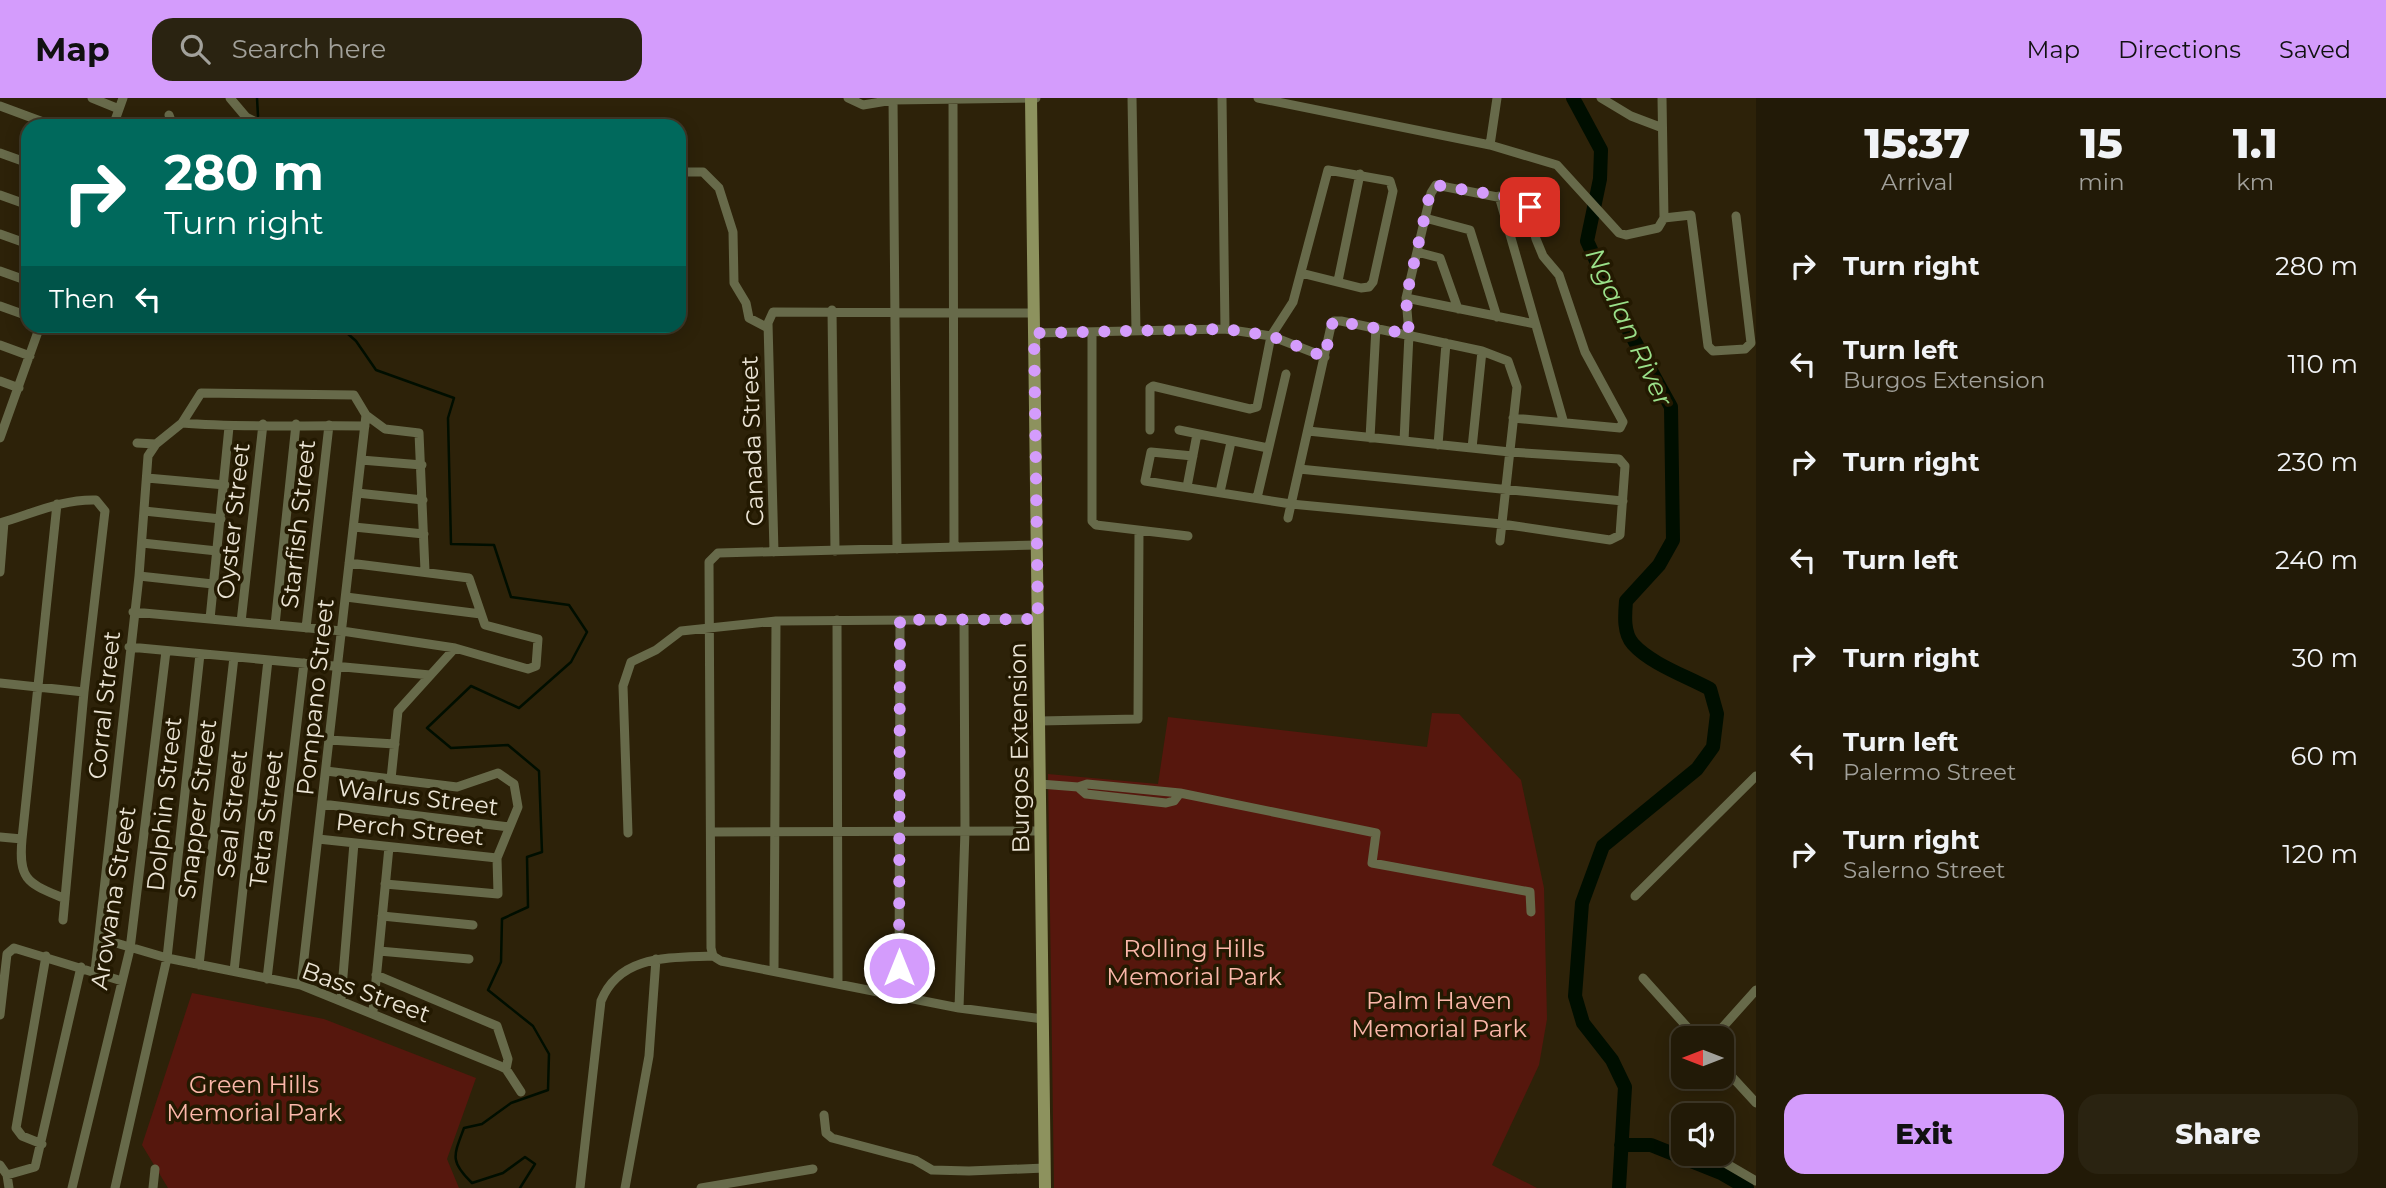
<!DOCTYPE html>
<html lang="en">
<head>
<meta charset="utf-8">
<style>
  :root { --surface:#221a07; --page:#2a2311; --text:#f1f3f6; --muted:#a2a19b; --line:#3f3828; --accent:#d49cfc }
  body { margin:0; font-family:Montserrat,sans-serif; background:var(--page); color:var(--text); height:100vh; display:flex; flex-direction:column; font-size:26px; white-space:nowrap }
  * { box-sizing:border-box; margin:0 }
  p { font-size:23px; color:var(--muted) }
  .icon { flex:none; width:38px; height:38px; fill:none; stroke:currentColor; stroke-width:2; stroke-linecap:round; stroke-linejoin:round }
  .map { position:relative; flex:1; overflow:hidden }
  .side { display:flex; flex-direction:column; background:var(--surface); width:630px }
  .side>* { flex:none }
  .guide { position:absolute; left:21px; top:21px; width:665px; height:214px; border-radius:21px; box-shadow:0 4px 18px #0003,0 0 0 2px var(--line); background:#00695c; color:#fff; overflow:hidden }
  .needle { width:46px; rotate:270deg }
  .tools { position:absolute; left:1671px; top:928px; display:grid; gap:14px }
  .tools a { display:grid; place-items:center; width:63px; height:63px; border-radius:14px; background:var(--surface); box-shadow:0 4px 18px #0003,0 0 0 2px var(--line); font-size:35px }
  .pin { position:absolute; display:grid; place-items:center; width:60px; height:60px; color:#fff; margin:-30px; border-radius:14px; box-shadow:0 4px 10px #0006 }
  .me { position:absolute; width:77px; margin:-38px; rotate:0deg; stroke-linejoin:round; filter:drop-shadow(0 0 5px #0008) }
  .turn { display:flex; align-items:center; gap:24px; height:147px; padding:0 28px; font-size:32px }
  .turn .icon { width:91px; height:91px; stroke-width:2.5 }
  .turn b { display:block; font-size:49px; line-height:60px }
  .then { display:flex; align-items:center; height:66px; padding:0 28px; background:#0003; gap:14px; font-size:26px }
  .eta { display:flex; justify-content:space-evenly; align-items:center; height:119px; text-align:center }
  .eta b { font-size:42px; font-weight:800; line-height:49px }
  .primary-button { display:flex; gap:14px; margin-top:auto; padding:14px 28px }
  .primary-button a { flex:1; height:80px; border-radius:21px; background:var(--accent); color:#111; font-size:28px; font-weight:800; line-height:80px; text-align:center }
  .primary-button a+a { background:var(--page); color:var(--text) }
  ul { padding:0; list-style:none }
  li { display:flex; align-items:center; gap:21px; height:98px; padding:0 28px }
  li div { flex:1 }
  li b { display:block; font-size:26px }
  li em { font-style:normal }
  header { display:flex; align-items:center; gap:42px; box-sizing:border-box; height:98px; padding:0 35px; background:var(--accent); color:#111 }
  header strong { font-size:33px }
  nav { display:flex; gap:38px; margin-inline-start:auto; font-size:24px }
  .search { width:490px; height:63px; background:var(--page); display:flex; align-items:center; gap:18px; box-sizing:border-box; padding:0 24px; border-radius:21px; color:var(--muted); font-size:26px }
  main { display:flex; flex:1; min-height:0 }
  .map>svg:first-child { display:block }
  .green { fill:#56170d }
  .lines { fill:none; stroke-linecap:round; stroke-linejoin:round }
  .stream { stroke:#000e00; stroke-width:2.5 }
  .river { stroke:#000e00; stroke-width:14 }
  .street { stroke:#676a4a; stroke-width:9 }
  .secondary { stroke:#8d925e; stroke-width:12 }
  .route { stroke:#d49cfc; stroke-width:12; stroke-dasharray:0 21.6 }
  .labels { text-anchor:middle; dominant-baseline:central; stroke-width:7; stroke-linejoin:round; paint-order:stroke }
  .street-label { font-size:24px; fill:#ebe4d5; stroke:#231901 }
  .park-label { font-size:24px; fill:#fbb7aa; stroke:#231901 }
  .water-label { font-size:26px; font-style:italic; fill:#9ae089; stroke:#231901 }
</style>
</head>
<body>
<header>
<strong>Map</strong>
<div class="search"><svg class="icon" aria-label="search" viewBox="0 0 24 24"><circle cx="10" cy="10" r="6"/><path d="M15 15l6 6"/></svg>Search here</div>
<nav><a>Map</a><a>Directions</a><a>Saved</a></nav>
</header>
<main>
<div class="map">
<svg width="1756" height="1090" viewBox="0 0 1756 1090">
  <rect width="100%" height="100%" fill="#2d2209"/>
  <path class="green" d="M1432,615l27,1 62,66 23,108 3,131 -8,46 -47,100 45,23h-483l-6,-414 110,10 10,-67 259,30z
    M192,895l132,26 152,59 -29,81 12,29h-291l-26,-43z"/>
  <g class="lines">
    <path class="stream" d="M257,0l1,18
      M339,228l17,15 20,29 78,28 -6,20 3,126 43,1 17,52 58,8 18,27 -16,30 -52,46 -48,-22 -44,42 24,20 57,-3 31,26 3,81 -15,5 1,50 -26,12 -1,43 -13,28 45,36 16,28 -1,36 -37,13 -29,21 -18,4c-10,27 -15,33 8,55l31,-10 22,-16 10,7 -15,24"/>
    <path class="river" d="M1573,0l28,52 -1,29 -13,62 36,79 48,87 2,133 -14,25 -33,36c-1,13 -3,32 7,43 18,20 53,32 77,45l7,25 -4,33 -16,22 -94,77 -21,57 -7,93 8,27 29,37 13,27 -6,101
      M1621,1047h30l70,28 26,15"/>
    <path class="street" d="M92,0l27,11
      M230,0l16,19 18,9
      M848,0l15,7 30,-5 143,-2
      M893,0l4,451
      M953,0l1,449
      M1132,0l4,233
      M1222,0l3,231
      M1258,0l232,47 67,20 62,68 7,2 32,-7 6,-10 27,-3 17,131 5,5 32,-2 6,-6 -15,-127
      M1601,0l30,18 29,11
      M1662,0l2,120
      M0,8l54,20
      M169,17l4,11
      M113,28l10,-28
      M1490,47l7,-47
      M0,55l28,10
      M679,74h24l16,16 14,44 1,51 12,20 3,15 19,10
      M0,97l28,10
      M1499,98l64,224
      M1425,120l45,12 27,87
      M0,136l28,10
      M1417,154l23,6 18,51
      M0,173l28,10
      M1338,183l22,-107
      M1406,200l129,26
      M0,208l28,10
      M832,212l3,241
      M1092,234v189l4,4 92,11
      M1034,235l191,-4 46,7 54,21
      M0,247l30,11
      M0,283l19,7
      M182,325c60,5 122,2 183,3
      M1150,332v-42l3,-2 97,23 7,-2 14,-71 22,-34 35,-132 62,11 3,10 -20,91 -4,5 -8,1 -60,-15
      M1179,332l89,18
      M0,340l40,-112
      M1370,340l6,-111
      M1404,343l5,-107 -3,-36 25,-105 5,-8 92,18 8,36 7,17 16,19 26,77 38,70 -3,6 -107,-10
      M137,345l19,1 26,-21 19,-30 153,2 12,20 19,14 34,4 6,138
      M1438,347l8,-102
      M1472,350l10,-97
      M1193,358l-42,-4 -6,29 146,23 211,20 108,16 10,-5 5,-69 -6,-7 -109,-7 -202,-21
      M361,362l61,5
      M1299,371l324,32
      M147,380l78,7
      M1187,389l10,-53
      M1220,394l11,-50
      M357,395l66,7
      M1257,400l29,-124
      M144,413l77,8
      M1288,420l43,-192 3,-5h7l141,30 26,10 9,26 -17,154
      M0,425c32,-9 61,-24 96,-23l9,11 -21,181 -21,228
      M354,429l70,7
      M142,445l75,8
      M1037,447l-319,8 -9,9 2,386 2,8 8,5 238,47 84,11
      M774,454l-6,-229 5,-11 261,1
      M0,474l4,-50
      M139,478l74,8
      M346,499l135,17
      M133,514l209,19 113,17 73,21 8,-3 2,-27 -53,-14 -16,-47 -120,-15
      M210,521l19,-192
      M837,522l1,364
      M241,524l22,-198
      M275,527l21,-201
      M306,530l23,-203
      M129,549l301,28
      M0,585l84,9
      M1039,623l99,-2 1,-188
      M329,642l66,4
      M326,673l131,16 41,-14 16,11 4,23 -21,51 1,36 -113,-10
      M391,681l7,-68 57,-63
      M1040,686l38,3 9,-3 93,9 196,40 -4,30 158,29 1,20
      M1078,689l8,7 80,9 8,-2 6,-8
      M322,706l187,23
      M713,734l328,-1
      M628,735l-5,-147 8,-24 25,-12 25,-19 95,-10 262,-2
      M0,739l22,2 35,-335
      M22,741c-4,43 7,44 43,60
      M318,741l179,19
      M1635,798l121,-120
      M382,818l91,9
      M99,840l68,20 134,27 199,81 6,3 15,23
      M379,853l90,8
      M199,867l35,-308
      M95,873l44,-395 9,-120 8,-12
      M234,873l34,-311
      M774,873l2,-350
      M376,877l121,51 11,33 -2,10
      M1643,880l54,60
      M267,881l37,-316
      M301,887l65,-570
      M899,897l1,-375
      M341,902l13,-157
      M959,910l6,-177 -1,-212
      M373,913l16,-164
      M0,917l7,-61 7,-6 108,33
      M1713,940l43,-48
      M1722,968l34,37
      M824,1017l2,18 6,5 83,22 17,10 37,1 76,-3
      M1677,1037l7,2
      M42,1046l-20,-8 -6,-8 30,-172
      M1708,1055l48,28
      M0,1067l7,10 2,13
      M7,1077l28,-8 1,-4 45,-196
      M72,1090l58,-239 36,-298
      M115,1090l52,-230 33,-304
      M153,1090l2,-19
      M580,1090l21,-187c19,-47 69,-43 112,-45
      M625,1090l24,-132 7,-97
      M701,1090l112,-19"/>
    <path class="secondary" d="M1031,0l14,1090"/>
  </g>
  <g class="lines">
    <path class="route" d="M899,870l1,-348 138,-1 -4,-286 191,-4 46,7 54,21 6,-31 3,-5 75,13 -3,-36 24,-105 6,-8 84,14 10,8"/>
  </g>
  <g class="labels">
    <g class="street-label">
      <text transform="translate(752 343) rotate(-92)">Canada Street</text>
      <text transform="translate(233 423) rotate(-84)">Oyster Street</text>
      <text transform="translate(298 426) rotate(-84)">Starfish Street</text>
      <text transform="translate(315 599) rotate(-84)">Pompano Street</text>
      <text transform="translate(104 607) rotate(-84)">Corral Street</text>
      <text transform="translate(1019 650) rotate(-91)">Burgos Extension</text>
      <text transform="translate(418 699) rotate(7)">Walrus Street</text>
      <text transform="translate(164 706) rotate(-84)">Dolphin Street</text>
      <text transform="translate(197 711) rotate(-83)">Snapper Street</text>
      <text transform="translate(232 716) rotate(-84)">Seal Street</text>
      <text transform="translate(266 721) rotate(-83)">Tetra Street</text>
      <text transform="translate(410 731) rotate(6)">Perch Street</text>
      <text transform="translate(113 800) rotate(-81)">Arowana Street</text>
      <text transform="translate(366 894) rotate(20)">Bass Street</text>
    </g>
    <g class="park-label">
      <text x="1194" y="850">Rolling Hills<tspan x="1194" dy="28">Memorial Park</tspan></text>
      <text x="1439" y="902">Palm Haven<tspan x="1439" dy="28">Memorial Park</tspan></text>
      <text x="254" y="986">Green Hills<tspan x="254" dy="28">Memorial Park</tspan></text>
    </g>
    <g class="water-label">
      <text transform="translate(1629 229) rotate(65)">Ngalan River</text>
    </g>
  </g>
</svg>
<div class="tools">
<a><svg class="needle" viewBox="-14 -14 28 28"><path d="M0-13l5 13h-10z" fill="#e53935"/><path d="M0 13l5-13h-10z" fill="#a2a19b"/></svg></a>
<a><svg class="icon" aria-label="sound" viewBox="0 0 24 24"><path d="M4 9h4l5-4v14l-5-4H4zM17 9q2 3 0 6"/></svg></a>
</div>
<div class="pin" style="left:1530px;top:109px;background:#d93025"><svg class="icon" aria-label="arrive" viewBox="0 0 24 24"><path d="M6 21V4h12l-3 4 3 4H6"/></svg></div>
<svg class="me" style="left:899px;top:870px" viewBox="-20 -20 40 40"><circle r="17" fill="#d49cfc" stroke="#fff" stroke-width="3"/><path d="M0-11L8 9 0 5-8 9z" fill="#fff"/></svg>
<div class="guide">
<div class="turn"><svg class="icon" aria-label="right" viewBox="0 0 24 24"><path d="M7 20v-9h11M14 6l5 5-5 5"/></svg><div><b>280 m</b>Turn right</div></div>
<div class="then">Then<svg class="icon" aria-label="left" viewBox="0 0 24 24"><path d="M17 20v-9H6M10 6l-5 5 5 5"/></svg></div>
</div>
</div>
<section class="side">
<div class="eta">
<div><b>15:37</b><p>Arrival</p></div>
<div><b>15</b><p>min</p></div>
<div><b>1.1</b><p>km</p></div>
</div>
<ul>
<li><svg class="icon" aria-label="right" viewBox="0 0 24 24"><path d="M7 20v-9h11M14 6l5 5-5 5"/></svg><div><b>Turn right</b></div><em>280 m</em></li>
<li><svg class="icon" aria-label="left" viewBox="0 0 24 24"><path d="M17 20v-9H6M10 6l-5 5 5 5"/></svg><div><b>Turn left</b><p>Burgos Extension</p></div><em>110 m</em></li>
<li><svg class="icon" aria-label="right" viewBox="0 0 24 24"><path d="M7 20v-9h11M14 6l5 5-5 5"/></svg><div><b>Turn right</b></div><em>230 m</em></li>
<li><svg class="icon" aria-label="left" viewBox="0 0 24 24"><path d="M17 20v-9H6M10 6l-5 5 5 5"/></svg><div><b>Turn left</b></div><em>240 m</em></li>
<li><svg class="icon" aria-label="right" viewBox="0 0 24 24"><path d="M7 20v-9h11M14 6l5 5-5 5"/></svg><div><b>Turn right</b></div><em>30 m</em></li>
<li><svg class="icon" aria-label="left" viewBox="0 0 24 24"><path d="M17 20v-9H6M10 6l-5 5 5 5"/></svg><div><b>Turn left</b><p>Palermo Street</p></div><em>60 m</em></li>
<li><svg class="icon" aria-label="right" viewBox="0 0 24 24"><path d="M7 20v-9h11M14 6l5 5-5 5"/></svg><div><b>Turn right</b><p>Salerno Street</p></div><em>120 m</em></li>
</ul>
<div class="primary-button"><a>Exit</a><a>Share</a></div>
</section>
</main>
</body>
</html>
